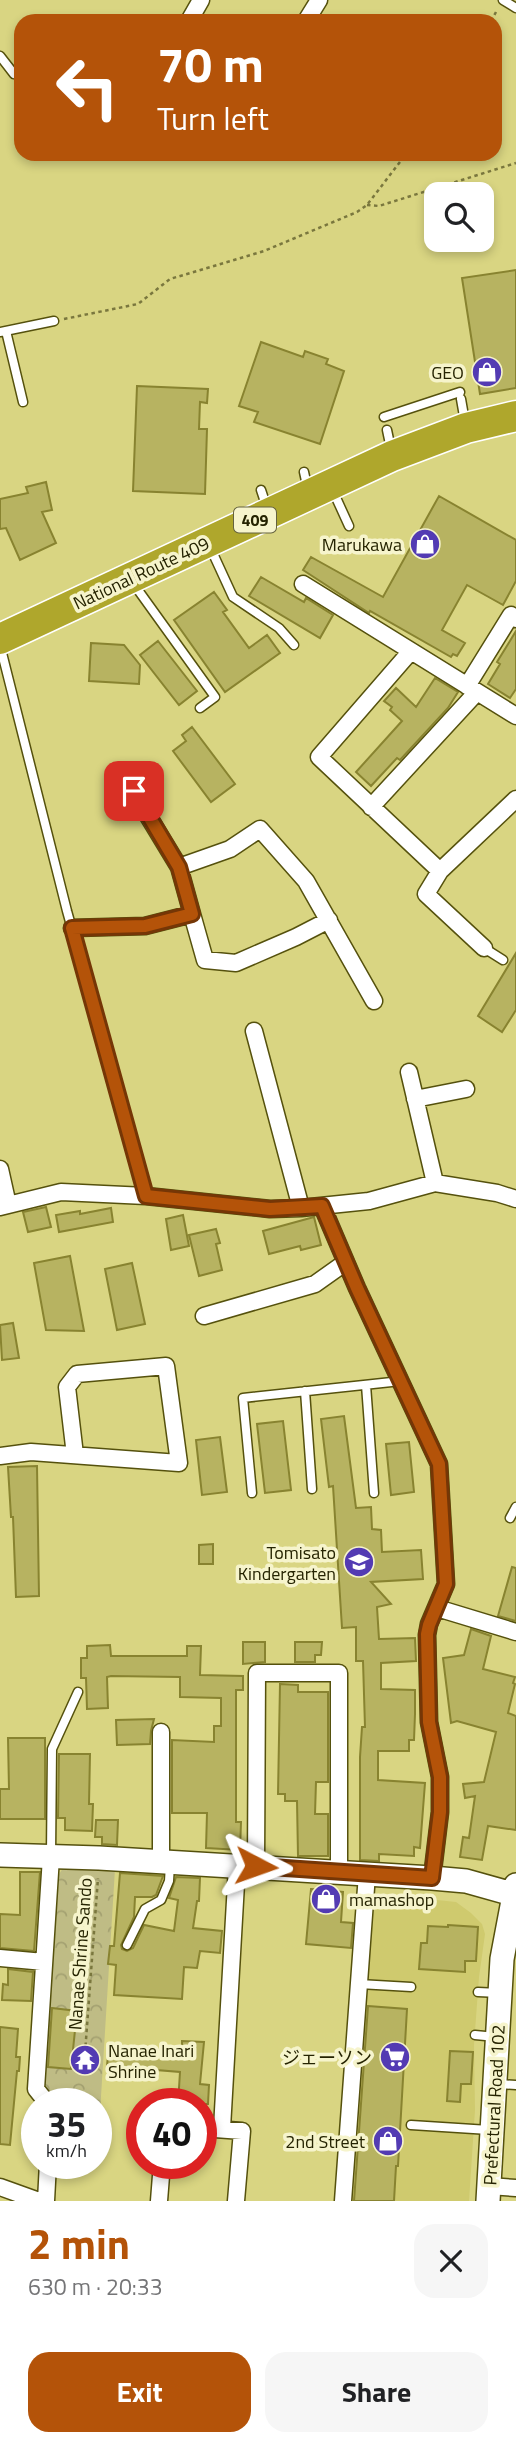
<!DOCTYPE html>
<html lang="en">
<head>
<meta charset="utf-8">
<style>
  :root { --surface:#fff; --page:#f6f6f6; --text:#202124; --muted:#757577; --accent:#b45309 }
  body { margin:0; font-family:"Titillium Web","Noto Sans JP",sans-serif; background:var(--page); color:var(--text); height:100vh; display:flex; flex-direction:column; font-size:26px; white-space:nowrap }
  * { box-sizing:border-box; margin:0 }
  p { font-size:23px; color:var(--muted) }
  .icon { flex:none; width:38px; height:38px; fill:none; stroke:currentColor; stroke-width:2; stroke-linecap:round; stroke-linejoin:round }
  .map { position:relative; height:2201px; overflow:hidden }
  .side { display:flex; flex-direction:column; background:var(--surface); flex:1 }
  .side>* { flex:none }
  .hud { position:absolute; left:14px; top:14px; width:488px; height:147px; border-radius:21px; box-shadow:0 4px 10px #0003; background:#b45309; color:#fff; overflow:hidden }
  .buttons { position:absolute; left:424px; top:182px; display:grid; gap:14px }
  .buttons a { display:grid; place-items:center; width:70px; height:70px; border-radius:14px; background:var(--surface); box-shadow:0 4px 10px #0003; font-size:35px }
  .speed { position:absolute; left:21px; top:2088px; display:flex; gap:14px; font-size:35px; font-weight:700; text-align:center }
  .speed>* { display:grid; place-content:center; width:91px; height:91px; border-radius:50%; background:var(--surface); box-shadow:0 4px 10px #0003; line-height:1 }
  .speed small { font-size:18px; font-weight:400 }
  .speed .limit { border:10px solid #d22; background:#fff; color:#111 }
  .pin { position:absolute; display:grid; place-items:center; width:60px; height:60px; color:#fff; margin:-30px; border-radius:14px; box-shadow:0 4px 10px #0006 }
  .me { position:absolute; width:77px; margin:-38px; rotate:94deg; stroke-linejoin:round; filter:drop-shadow(0 0 5px #0008) }
  .turn { display:flex; align-items:center; gap:24px; height:147px; padding:0 28px; font-size:32px }
  .turn .icon { width:91px; height:91px; stroke-width:2.5 }
  .turn b { display:block; font-size:49px; line-height:60px }
  .round { display:grid; place-items:center; flex:none; width:74px; height:74px; border-radius:21px; background:var(--page) }
  .headline { display:flex; align-items:center; justify-content:space-between; height:119px; padding:0 28px }
  h1 { font-size:42px; font-weight:700; line-height:52px; color:var(--accent) }
  .cta { display:flex; gap:14px; margin-top:auto; padding:14px 28px }
  .cta a { flex:1; height:80px; border-radius:21px; background:var(--accent); color:#fff; font-size:28px; font-weight:700; line-height:80px; text-align:center }
  .cta a+a { background:var(--page); color:var(--text) }
  .map>svg:first-child { display:block }
  .built { fill:#cfca6e }
  .park { fill:url(#park-crowns) }
  .building { fill:#b7b361; stroke:#888330; stroke-width:2 }
  .lines { fill:none; stroke-linecap:round; stroke-linejoin:round }
  .lane-casing { stroke:#55510d; stroke-width:11 }
  .street-casing { stroke:#55510d; stroke-width:19 }
  .secondary-casing { stroke:#55510d; stroke-width:26 }
  .highway-casing { stroke:#fff; stroke-width:33 }
  .path { stroke:#7a773e; stroke-width:2.5; stroke-dasharray:3.5 3.5; stroke-linecap:butt }
  .lane { stroke:#fff; stroke-width:8 }
  .street { stroke:#fff; stroke-width:16 }
  .secondary { stroke:#fff; stroke-width:23 }
  .highway { stroke:#afa72c; stroke-width:30 }
  .route-casing { stroke:#753606; stroke-width:18 }
  .route { stroke:#b45309; stroke-width:12 }
  .labels { text-anchor:middle; dominant-baseline:central; stroke-width:7; stroke-linejoin:round; paint-order:stroke }
  .shield { fill:#f6f4cc; stroke:#64623e; stroke-width:2 }
  .shield-label { font-size:16px; font-weight:bold; fill:#252301 }
  .poi-label { font-size:18px; fill:#252301; stroke:#f6f4cc; text-anchor:end }
  .street-label { font-size:18px; fill:#252301; stroke:#f6f4cc }
</style>
</head>
<body>
<div class="map">
<svg width="516" height="2201" viewBox="0 0 516 2201">
  <defs>
    <pattern id="park-crowns" width="20" height="18" patternUnits="userSpaceOnUse" patternTransform="scale(1.75)"><rect width="20" height="18" fill="#bfbc85"/><path d="M2 6a3 3 0 1 1 6 0M12 15a3 3 0 1 1 6 0" fill="none" stroke="#a4a171"/></pattern>
  </defs>
  <rect width="100%" height="100%" fill="#d9d582"/>
  <path class="built" d="M370,1893l86,9 15,11 11,11 3,10 -6,43 -5,68 1,65 -6,91h-121z"/>
  <path class="park" d="M63,1868l52,1 -15,244 -4,-1v-8l-35,-1 -19,-15 14,-209z"/>
  <path class="building" d="M516,270v118l-36,6 -18,-116z
    M261,342l42,15 2,-6 23,8 -2,5 18,7 -24,73 -66,-22 4,-10 -19,-6z
    M137,386l71,3 -1,14 -7,-1 -1,27h8l-2,65 -72,-3z
    M46,482l6,28 -10,2 14,31 -36,17 -14,-32 -6,1v-30l28,-6 -2,-6z
    M439,496l77,44v41l-13,24 -36,-20 -25,45 23,13 -8,13 -4,-2 -2,3 -81,-46 -1,2 -66,-43 8,-13 72,40z
    M261,577l43,25 2,-4 27,17 -13,23 -71,-42z
    M214,592l13,18 -4,2 26,36 18,-13 13,18 -55,39 -51,-72z
    M516,631v58l-6,9 -22,-14 12,-20 -3,-2z
    M158,641l39,50 -18,14 -39,-50z
    M91,643l33,2 16,20 -1,19 -50,-3z
    M435,678l23,14 -10,16 -48,52 -3,-2 -26,28 -15,-14 46,-51 -12,-11 2,-3 -8,-6 12,-13 20,19z
    M192,727l43,57 -24,18 -38,-51 13,-10 -4,-6z
    M516,953v57l-14,22 -24,-16z
    M46,1207l5,20 -23,5 -5,-20z
    M111,1208l2,14 -54,10 -3,-17 24,-4v3z
    M183,1215l6,31 -18,4 -5,-31z
    M314,1217l7,28 -20,5 -1,-4 -31,8 -6,-23z
    M216,1229l4,14 -4,1 6,26 -23,6 -10,-41z
    M70,1256l14,75 -38,-1 -12,-67z
    M132,1263l13,61 -28,6 -12,-61z
    M13,1323l6,35 -17,2 -2,-35z
    M344,1416l12,92 15,-1 1,22 9,1 1,22 39,-2 2,29 -52,3 20,22 -14,3 2,32 36,-1 1,23 -35,2v26l34,1v24l-1,26h-5v11h-31v29l47,3 -5,65 -6,-1v9l-35,-2v7l-19,-1v-103l2,-30h3l-2,-66h-7v-34l-14,1 -9,-142 -4,1 -8,-68z
    M283,1421l8,69 -26,3 -8,-69z
    M220,1437l7,55 -25,3 -6,-55z
    M409,1442l5,50 -23,3 -5,-51z
    M37,1466l2,130 -23,1 -3,-80h-2l-3,-50z
    M213,1544v20h-14v-19z
    M512,1567l4,1v53l-18,-5z
    M471,1629l20,7 -8,33 32,8 -2,6 2,1 -7,29 8,3v114l-28,-4 -6,34 -22,-3 3,-20 6,1 6,-42 -10,2 -2,-14 21,-2 12,-50 -39,-11 -6,2 -8,-65 21,-3z
    M243,1642h22v20l-22,2z
    M295,1642h27l-1,13h-6v7h-20z
    M110,1645l1,11h76v-10h14l-1,29 43,1v14h-7v132h5l-1,28 -34,-2 1,-35h-35v-73l42,2v-16h7v-28l-41,-1v-20l-69,-1 -4,1 1,31 -21,1 -1,-31h-5v-20h6v-12z
    M280,1684l18,1v7h30v90h-12l-1,32h13v42h-30l-1,-55h-12v-7h-7z
    M154,1719l-3,12 -1,13 -33,1 -1,-25z
    M8,1738h37v81h-45v-30h9z
    M59,1754h31l-1,50h4l-1,27 -27,-1v-12h-7z
    M96,1820h22l-1,25 -15,-1v-7h-7z
    M20,1872h20l-6,79 -34,-3v-34l20,1z
    M120,1873l43,3 -7,19 -4,2h-17l-1,20 -13,28 1,4 5,2 6,-3 11,-23 30,6 4,-31 -9,-2 7,-21 24,1 -1,23h-2l-4,27 29,3 -2,22 -20,-2 -3,17 -13,-1 -2,32 -68,-4 2,-30 -8,-1 2,-18h4z
    M311,1889l32,3 -2,30 12,1 -2,25 -45,-4z
    M448,1925l30,2 -2,34h-11v11l-46,-3 2,-26h6l1,-17 20,1z
    M8,1969l25,3 -2,29 -29,-1 1,-16 5,1z
    M368,2006l39,3 -9,157h-2l-2,35h-40z
    M52,2008l25,3 -6,58 -23,-2z
    M0,2027l18,2 -2,28h4l-1,14h-2l-7,74 -10,-1z
    M182,2041l22,1 -4,42 9,1 -1,19h-30l2,-32 -73,-6 2,-21 73,7z
    M450,2051l23,1 -2,32h-10l-1,18 -13,-1z"/>
  <g class="lines">
    <g class="lane-casing">
      <path id="lane" d="M503,0l13,8
        M0,56l14,18
        M6,331l17,71
        M0,332l54,-11
        M461,399l4,23
        M384,417l76,-25
        M387,430l4,19
        M304,472l4,18
        M261,490l6,18
        M333,491l16,35
        M210,547l23,50 46,31 15,17
        M133,583l82,114 -15,11
        M0,645l67,266 79,285
        M484,948l19,12
        M366,1385l8,108
        M305,1391l7,98
        M252,1493l-9,-95 158,-17
        M510,1518l6,-11
        M51,1855l1,-106 26,-57
        M127,1945l18,-36 16,-9 8,-19 1,-16
        M359,1984l52,3
        M478,1992l21,1
        M475,2035l21,2
        M498,2084l18,1
        M411,2125l78,5"/>
    </g>
    <g class="street-casing">
      <path id="street" d="M189,21l12,-21
        M306,21l13,-21
        M303,584l213,132
        M411,651l-92,106 121,114
        M467,686l44,-71 5,4
        M133,791l46,76 13,47
        M371,807l106,-115
        M179,867l51,-18 30,-20 46,52 68,120
        M72,928l73,-2 47,-12 13,46 31,3 60,-26 33,-17
        M484,948l-58,-54 14,-23 76,-72
        M254,1031l47,177
        M409,1072l26,111
        M415,1099l51,-10
        M0,1169l8,36
        M322,1206l35,82 82,176 7,120 -17,40 -2,11 2,87 11,55v35l-8,66
        M0,1207l61,-15 85,4 124,13 31,-1 68,-7 66,-18 62,10 19,6
        M204,1316l111,-32 31,-22
        M0,1456l31,-4 148,11 -13,-97 -89,8 -10,13 8,68
        M437,1608l79,24
        M161,1732v129
        M256,1866l1,-193h82v198
        M0,1958l44,4
        M48,2104l-12,-15 15,-232
        M201,2128l41,3 -6,70
        M222,2128l15,-262
        M489,2186l27,2
        M0,2187l39,14
        M46,2201l2,-38
        M159,2201l3,-38
        M343,2201l24,-327"/>
    </g>
    <g class="secondary-casing">
      <path id="secondary" d="M0,1855l99,3 333,20 34,3 50,14
        M488,2201l14,-242 14,-74"/>
    </g>
    <g class="highway-casing">
      <path id="highway" d="M0,639l392,-183 74,-28 50,-12"/>
    </g>
    <path class="path" d="M491,21l5,-9
      M367,205l12,1 137,-43
      M64,319l74,-15 32,-25 94,-28 93,-39 10,-7 39,-51
      M85,2053l13,-175"/>
    <use href="#lane" class="lane"/>
    <use href="#street" class="street"/>
    <use href="#secondary" class="secondary"/>
    <use href="#highway" class="highway"/>
  </g>
  <g class="lines">
    <g class="route-casing">
      <path id="route" d="M134,791l45,76 13,47 -47,12 -73,2 74,268 124,13 52,-3 35,82 82,176 7,120 -17,41 -2,9 2,88 11,55v35l-8,66 -176,-12"/>
    </g>
    <use href="#route" class="route"/>
  </g>
  <defs>
    <g id="shop-disc" transform="scale(1.575)"><circle r="9.5" fill="#533bb3" stroke="#f6f4cc"/><path d="M-5-2.5h2.3a2.7 3.5 0 0 1 5.4 0H5L5.5 6h-11ZM-1.5-2.5h3a1.5 2.3 0 0 0-3 0Z" fill="#fff"/></g>
    <g id="school-disc" transform="scale(1.575)"><circle r="9.5" fill="#533bb3" stroke="#f6f4cc"/><path d="M0-5L7-2L0 1L-7-2ZM-4 1L0 2.5L4 1V4Q0 6-4 4Z" fill="#fff"/></g>
    <g id="supermarket-disc" transform="scale(1.575)"><circle r="9.5" fill="#533bb3" stroke="#f6f4cc"/><path d="M-6-5.5h2.5l.6 2H6L4.5 2H-2.5L-4.4-4H-6ZM-1.5 3.2a1.3 1.3 0 1 0 .1 0ZM3 3.2a1.3 1.3 0 1 0 .1 0Z" fill="#fff"/></g>
    <g id="temple-disc" transform="scale(1.575)"><circle r="9.5" fill="#533bb3" stroke="#f6f4cc"/><path d="M0-6L5-2H3V0L6.5 2.5H4V6H1.5V3h-3V6H-4V2.5H-6.5L-3 0V-2H-5Z" fill="#fff"/></g>
  </defs>
  <g fill-rule="evenodd">
    <use href="#shop-disc" x="487" y="372"/>
    <use href="#shop-disc" x="425" y="544"/>
    <use href="#school-disc" x="359" y="1562"/>
    <use href="#shop-disc" x="326" y="1899"/>
    <use href="#supermarket-disc" x="395" y="2057"/>
    <use href="#temple-disc" x="85" y="2060"/>
    <use href="#shop-disc" x="388" y="2141"/>
  </g>
  <g class="labels">
    <rect class="shield" x="234" y="507.5" width="42" height="25" rx="5"/>
    <g class="shield-label">
      <text x="255" y="520">409</text>
    </g>
    <g class="poi-label">
      <text x="464" y="372">GEO</text>
      <text x="402" y="544">Marukawa</text>
      <text x="336" y="1552">Tomisato<tspan x="336" dy="21">Kindergarten</tspan></text>
      <text x="349" y="1899" text-anchor="start">mamashop</text>
      <text x="108" y="2050" text-anchor="start">Nanae Inari<tspan x="108" dy="21">Shrine</tspan></text>
      <text x="372" y="2057">ジェーソン</text>
      <text x="365" y="2141">2nd Street</text>
    </g>
    <g class="street-label">
      <text transform="translate(141 573) rotate(-25)">National Route 409</text>
      <text transform="translate(80 1954) rotate(-86)">Nanae Shrine Sando</text>
      <text transform="translate(494 2105) rotate(-87)">Prefectural Road 102</text>
    </g>
  </g>
</svg>
<div class="buttons">
<a><svg class="icon" aria-label="search" viewBox="0 0 24 24"><circle cx="10" cy="10" r="6"/><path d="M15 15l6 6"/></svg></a>
</div>
<div class="speed"><div>35<small>km/h</small></div><div class="limit">40</div></div>
<div class="pin" style="left:134px;top:791px;background:#d93025"><svg class="icon" aria-label="arrive" viewBox="0 0 24 24"><path d="M6 21V4h12l-3 4 3 4H6"/></svg></div>
<svg class="me" style="left:256px;top:1866px" viewBox="-20 -20 40 40"><path d="M0-17L14 15 0 8-14 15z" fill="#b45309" stroke="#fff" stroke-width="4"/></svg>
<div class="hud">
<div class="turn"><svg class="icon" aria-label="left" viewBox="0 0 24 24"><path d="M17 20v-9H6M10 6l-5 5 5 5"/></svg><div><b>70 m</b>Turn left</div></div>
</div>
</div>
<section class="side">
<div class="headline"><div><h1>2 min</h1><p>630 m · 20:33</p></div><a class="round"><svg class="icon" aria-label="close" viewBox="0 0 24 24"><path d="M6 6l12 12M18 6L6 18"/></svg></a></div>
<div class="cta"><a>Exit</a><a>Share</a></div>
</section>
</body>
</html>
